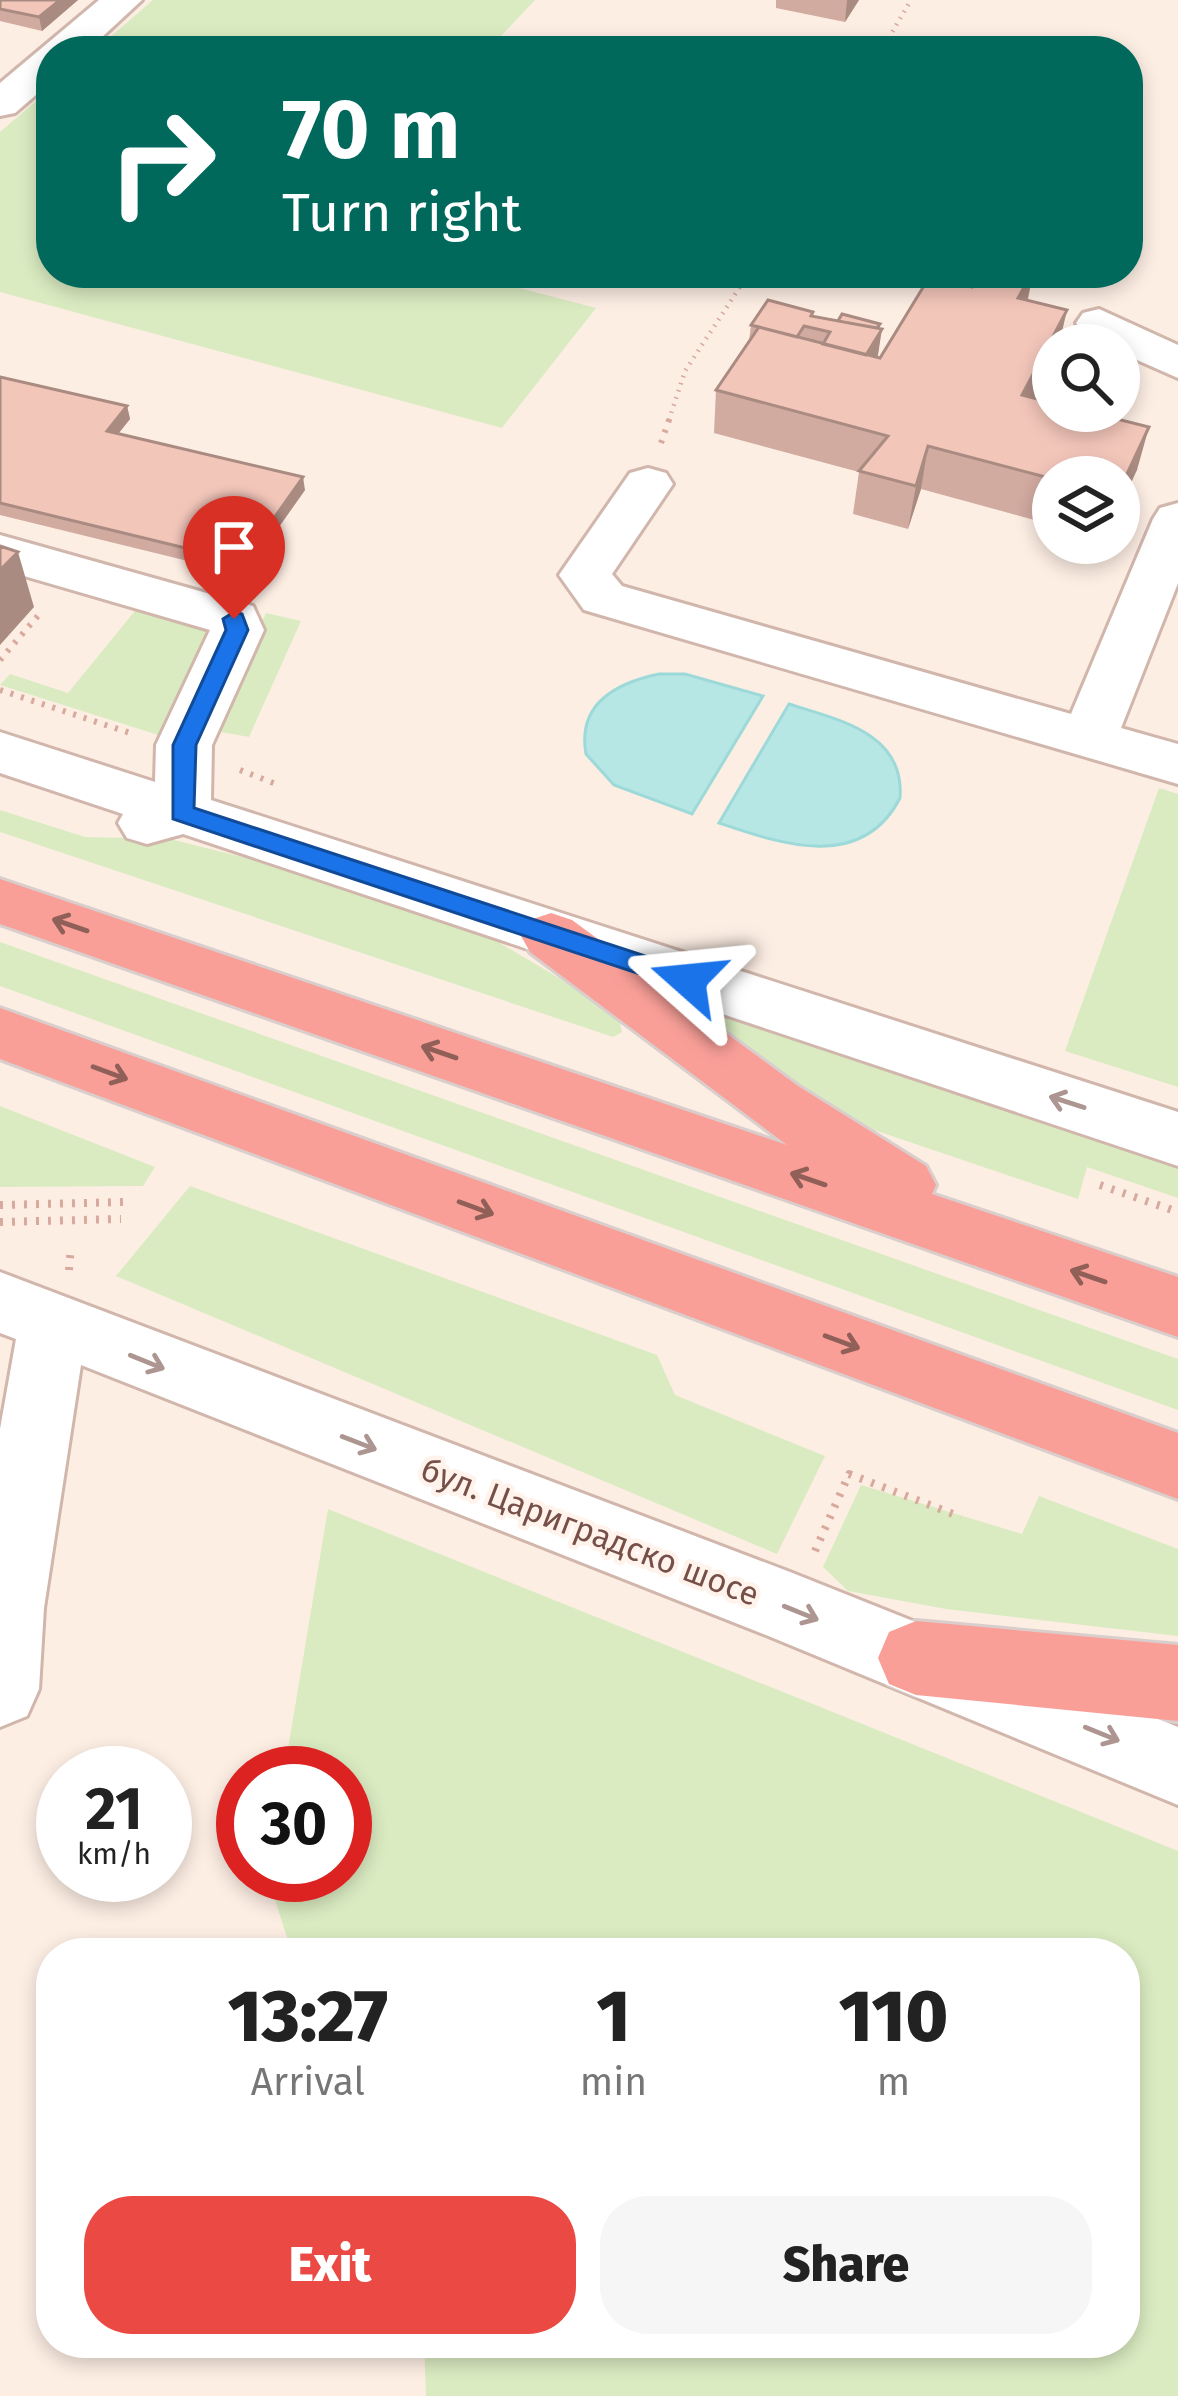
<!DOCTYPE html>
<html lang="en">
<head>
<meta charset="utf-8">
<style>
  :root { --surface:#fff; --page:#f6f6f6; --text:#222; --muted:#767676; --accent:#eb4a44 }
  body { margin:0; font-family:"Fira Sans",sans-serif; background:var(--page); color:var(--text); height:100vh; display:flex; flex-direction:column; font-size:45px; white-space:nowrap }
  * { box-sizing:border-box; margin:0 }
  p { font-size:39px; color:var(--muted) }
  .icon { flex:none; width:66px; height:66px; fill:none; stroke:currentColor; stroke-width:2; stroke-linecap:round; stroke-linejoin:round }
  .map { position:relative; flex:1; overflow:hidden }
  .sheet { position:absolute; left:36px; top:1938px; width:1104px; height:420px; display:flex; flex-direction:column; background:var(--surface); border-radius:48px; box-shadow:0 6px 18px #0003 }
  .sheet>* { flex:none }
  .hud { position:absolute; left:36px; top:36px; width:1107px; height:252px; border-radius:48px; box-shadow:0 6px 18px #0003; background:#00695c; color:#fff; overflow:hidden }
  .buttons { position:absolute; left:1032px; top:324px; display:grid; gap:24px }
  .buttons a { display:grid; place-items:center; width:108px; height:108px; border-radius:50%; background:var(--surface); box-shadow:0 6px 18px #0003; font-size:60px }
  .speed { position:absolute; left:36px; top:1746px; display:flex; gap:24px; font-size:60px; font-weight:700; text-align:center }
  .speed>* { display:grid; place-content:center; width:156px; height:156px; border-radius:50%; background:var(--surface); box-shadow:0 6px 18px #0003; line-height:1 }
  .speed small { font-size:30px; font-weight:400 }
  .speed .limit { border:18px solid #d22; background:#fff; color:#111 }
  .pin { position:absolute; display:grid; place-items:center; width:102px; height:102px; color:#fff; margin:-123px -51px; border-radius:50% 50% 50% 0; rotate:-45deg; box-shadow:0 0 12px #0007 }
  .pin .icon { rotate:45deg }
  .me { position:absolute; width:132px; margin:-66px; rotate:288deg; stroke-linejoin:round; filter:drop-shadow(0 0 9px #0008) }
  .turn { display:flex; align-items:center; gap:42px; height:252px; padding:0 48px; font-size:54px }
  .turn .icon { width:156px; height:156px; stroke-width:2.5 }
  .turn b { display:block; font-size:84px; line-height:102px }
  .eta { display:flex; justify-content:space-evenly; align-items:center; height:204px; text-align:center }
  .eta b { font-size:72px; font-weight:800; line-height:84px }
  .primary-button { display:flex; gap:24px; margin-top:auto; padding:24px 48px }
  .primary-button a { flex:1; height:138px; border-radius:48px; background:var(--accent); color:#fff; font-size:48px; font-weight:800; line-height:138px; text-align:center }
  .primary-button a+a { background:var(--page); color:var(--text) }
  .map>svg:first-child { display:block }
  .green { fill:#daebc1 }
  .water { fill:#b7e7e5; stroke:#9dd9d8; stroke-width:3 }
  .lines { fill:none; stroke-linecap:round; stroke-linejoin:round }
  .minor-casing { stroke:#d1b6ac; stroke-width:6 }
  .highway-casing { stroke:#d9cecc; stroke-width:6 }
  .path-far2 { stroke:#d8a99d; stroke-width:4.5; stroke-dasharray:1.5 6; stroke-linecap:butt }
  .path-far1 { stroke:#d8a99d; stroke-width:6; stroke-dasharray:3 8; stroke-linecap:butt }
  .path { stroke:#d8a99d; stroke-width:8; stroke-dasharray:3 9; stroke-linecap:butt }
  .minor { fill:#fff; fill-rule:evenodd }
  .highway { fill:#f99f98; fill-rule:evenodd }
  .wall { fill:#d1aaa0 }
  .shaded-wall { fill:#aa8b82 }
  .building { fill:#f3c6ba; stroke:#aa8b82; stroke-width:3 }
  .oneway { stroke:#906058 }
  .oneway2 { stroke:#ad9691 }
  .route { fill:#1a73e8; stroke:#114b97; stroke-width:3 }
  .labels { text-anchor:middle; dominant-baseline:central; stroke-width:9; stroke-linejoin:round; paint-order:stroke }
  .street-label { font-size:33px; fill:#765048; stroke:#fff3eb }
</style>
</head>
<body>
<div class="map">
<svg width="1178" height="2396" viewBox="0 0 1178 2396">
  <rect width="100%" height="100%" fill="#fdeee4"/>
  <path class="green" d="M153,0h382l-48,51h-393z
    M51,88v185h411l134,35 -94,120 -502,-136v-160z
    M139,606l75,16 -43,117 -171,-54 10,-11 58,19z
    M266,613l35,8 -52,116 -39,-7z
    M1159,788l19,6v293l-113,-36z
    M0,810l85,27 85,2 140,35 173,59 135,80 4,19 -9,5 -613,-205z
    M0,942l1178,417v51l-1178,-424z
    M707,1012l188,58 283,97v31l-91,-31 -9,32 -204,-69 -51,-25 -126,-88z
    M0,1106l155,61 -12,19 -143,1z
    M190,1186l467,169 18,40 150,61 -48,98 -661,-278z
    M861,1485l161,49 17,-38 139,53v87l-232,-27 -98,-18 -25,-24z
    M328,1509l850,342v545h-752l-2,-53h701v-390h-833l-25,-78h78v-102h-61z"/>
  <path class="water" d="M659,674h26l78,22 -71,118 -78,-29 -28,-31c-9,-50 30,-71 73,-80z
    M789,704c50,16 116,29 111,94 -38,74 -119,46 -181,25z"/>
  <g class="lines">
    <g class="minor-casing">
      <path id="minor" d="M99,0h43l-55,51h-36v31l-36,31 -15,3v-33z
        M1099,309l79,36v33l-59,-26v-7c-18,0 -33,-7 -43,-22l7,-10z
        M648,468l18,5 7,11 -61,90 10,12 449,128 82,-195 7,-11 18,-5v80l-57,145 57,16v40l-594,-174 -25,-35 71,-102z
        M0,535l253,71 11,24 -52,115 -1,55 967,312v54l-995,-332 -36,10 -20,-6 -9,-15 5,-9 -123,-41v-41l155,50 1,-37 54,-115 -210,-61z
        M0,1272l790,300 388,155v78l-412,-170 -685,-270 -37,243 -5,81 -12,27 -27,11v-298l16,-90 -16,-6z"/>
    </g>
    <g class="highway-casing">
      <path id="highway" d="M0,879l787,266 -257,-193 -9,-16 9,-16 21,-7 21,7 226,166 128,80 10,19 -4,9 246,83v60l-1178,-413z
        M0,1008l1178,425v66l-1178,-440z
        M916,1621l262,24v76l-262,-26 -27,-11 -11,-26 11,-26z"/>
    </g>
    <path class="path-far2" d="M881,51l30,-51
      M669,420l16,-49 64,-98"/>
    <path class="path-far1" d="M661,443l9,-26
      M0,660l42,-49
      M0,690l130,43
      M240,770l36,14"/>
    <path class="path" d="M1100,1185l78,27
      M0,1205l124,-3
      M0,1222l121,-3
      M69,1270l2,-23
      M815,1551l34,-77 112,43"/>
    <use href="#minor" class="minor"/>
    <use href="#highway" class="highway"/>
  </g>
  <path class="wall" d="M0,0h78l-36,31 -42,-10z
    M776,0h83l-14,22 -69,-14z
    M980,273h53l-5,27 25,61 -19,37 103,72 -18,7h-66v48l-132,-36 -13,40 -55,-15 6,-42 -145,-39 2,-43 33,-49 2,-16 62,-13v4l66,12 -1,27 -2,3h4l92,-71z
    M0,377l127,29 3,13 -12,15 187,56 -60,85 -245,-60z"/>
  <path class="shaded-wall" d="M60,0h18l-36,31 -3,-14z
    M847,0h12l-14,22z
    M1032,273h1l-8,38 -7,-13z
    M1067,310l-8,35h-6v16l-40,77 9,-43z
    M880,324l-2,11 4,-6 -4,26 -16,25 4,-25z
    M127,406l3,13 -20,25 -3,-13z
    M1149,427l-12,43 -18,39v-18z
    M928,446l-7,43 -13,40 8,-43z
    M303,477l2,13 -60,85 -2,-13z
    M18,552l16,55 -34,38v-75z"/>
  <path class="building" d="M0,0h60l-21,17 -39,-8z
    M980,273h52l-14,25 49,12 -45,85 31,8v8h32l64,16 -30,64v-14h-66v2l-125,-33 -12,40 -57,-15 29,-35 -172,-46 43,-63 121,31 50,-82 42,11z
    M768,300l45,12 -2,4 71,13 -16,26 -43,-11 7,-12 -26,-6 -7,11 -46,-12z
    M842,314l38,10 -3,4 -39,-7z
    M0,377l127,29 -20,25 196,46 -60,85 -243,-59z
    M0,546l18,6 -18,18z"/>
  <defs><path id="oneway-shaft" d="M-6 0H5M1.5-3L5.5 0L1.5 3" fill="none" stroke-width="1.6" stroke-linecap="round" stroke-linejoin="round" transform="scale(3)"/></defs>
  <g class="oneway">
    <use href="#oneway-shaft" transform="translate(70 925) rotate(-161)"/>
    <use href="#oneway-shaft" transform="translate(439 1052) rotate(-161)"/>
    <use href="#oneway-shaft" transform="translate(110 1073) rotate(20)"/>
    <use href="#oneway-shaft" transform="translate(808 1179) rotate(-161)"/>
    <use href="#oneway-shaft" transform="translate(476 1208) rotate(20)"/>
    <use href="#oneway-shaft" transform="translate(1088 1276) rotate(-161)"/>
    <use href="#oneway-shaft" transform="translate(842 1342) rotate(20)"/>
  </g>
  <g class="oneway2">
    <use href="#oneway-shaft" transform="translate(1067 1102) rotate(-162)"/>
    <use href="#oneway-shaft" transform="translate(147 1362) rotate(22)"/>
    <use href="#oneway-shaft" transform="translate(359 1443) rotate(21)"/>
    <use href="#oneway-shaft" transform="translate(801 1613) rotate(22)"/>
    <use href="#oneway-shaft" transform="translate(1102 1734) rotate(22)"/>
  </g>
  <path class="route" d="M234,612l8,2 6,16 -52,115 -2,63 503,165 3,7 -3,7 -9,3 -515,-171v-74l53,-115 -3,-11z"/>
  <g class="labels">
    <g class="street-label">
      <text transform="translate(590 1532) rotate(21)">бул. Цариградско шосе</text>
    </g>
  </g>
</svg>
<div class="buttons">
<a><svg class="icon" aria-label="search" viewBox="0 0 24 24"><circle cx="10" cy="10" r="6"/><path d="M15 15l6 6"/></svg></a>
<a><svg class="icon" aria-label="layers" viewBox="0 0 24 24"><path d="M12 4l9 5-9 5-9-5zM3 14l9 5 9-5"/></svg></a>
</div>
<div class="speed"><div>21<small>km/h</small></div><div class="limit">30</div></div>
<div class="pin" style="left:234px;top:619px;background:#d93025"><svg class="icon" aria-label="arrive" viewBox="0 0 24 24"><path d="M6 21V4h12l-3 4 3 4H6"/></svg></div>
<svg class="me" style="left:688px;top:980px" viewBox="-20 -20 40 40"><path d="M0-17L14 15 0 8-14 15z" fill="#1a73e8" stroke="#fff" stroke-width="4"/></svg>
<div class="hud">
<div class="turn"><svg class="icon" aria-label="right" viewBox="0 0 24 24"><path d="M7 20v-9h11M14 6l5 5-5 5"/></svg><div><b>70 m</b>Turn right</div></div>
</div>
<section class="sheet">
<div class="eta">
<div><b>13:27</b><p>Arrival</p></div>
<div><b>1</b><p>min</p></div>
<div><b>110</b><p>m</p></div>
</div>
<div class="primary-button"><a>Exit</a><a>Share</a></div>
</section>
</div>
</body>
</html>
